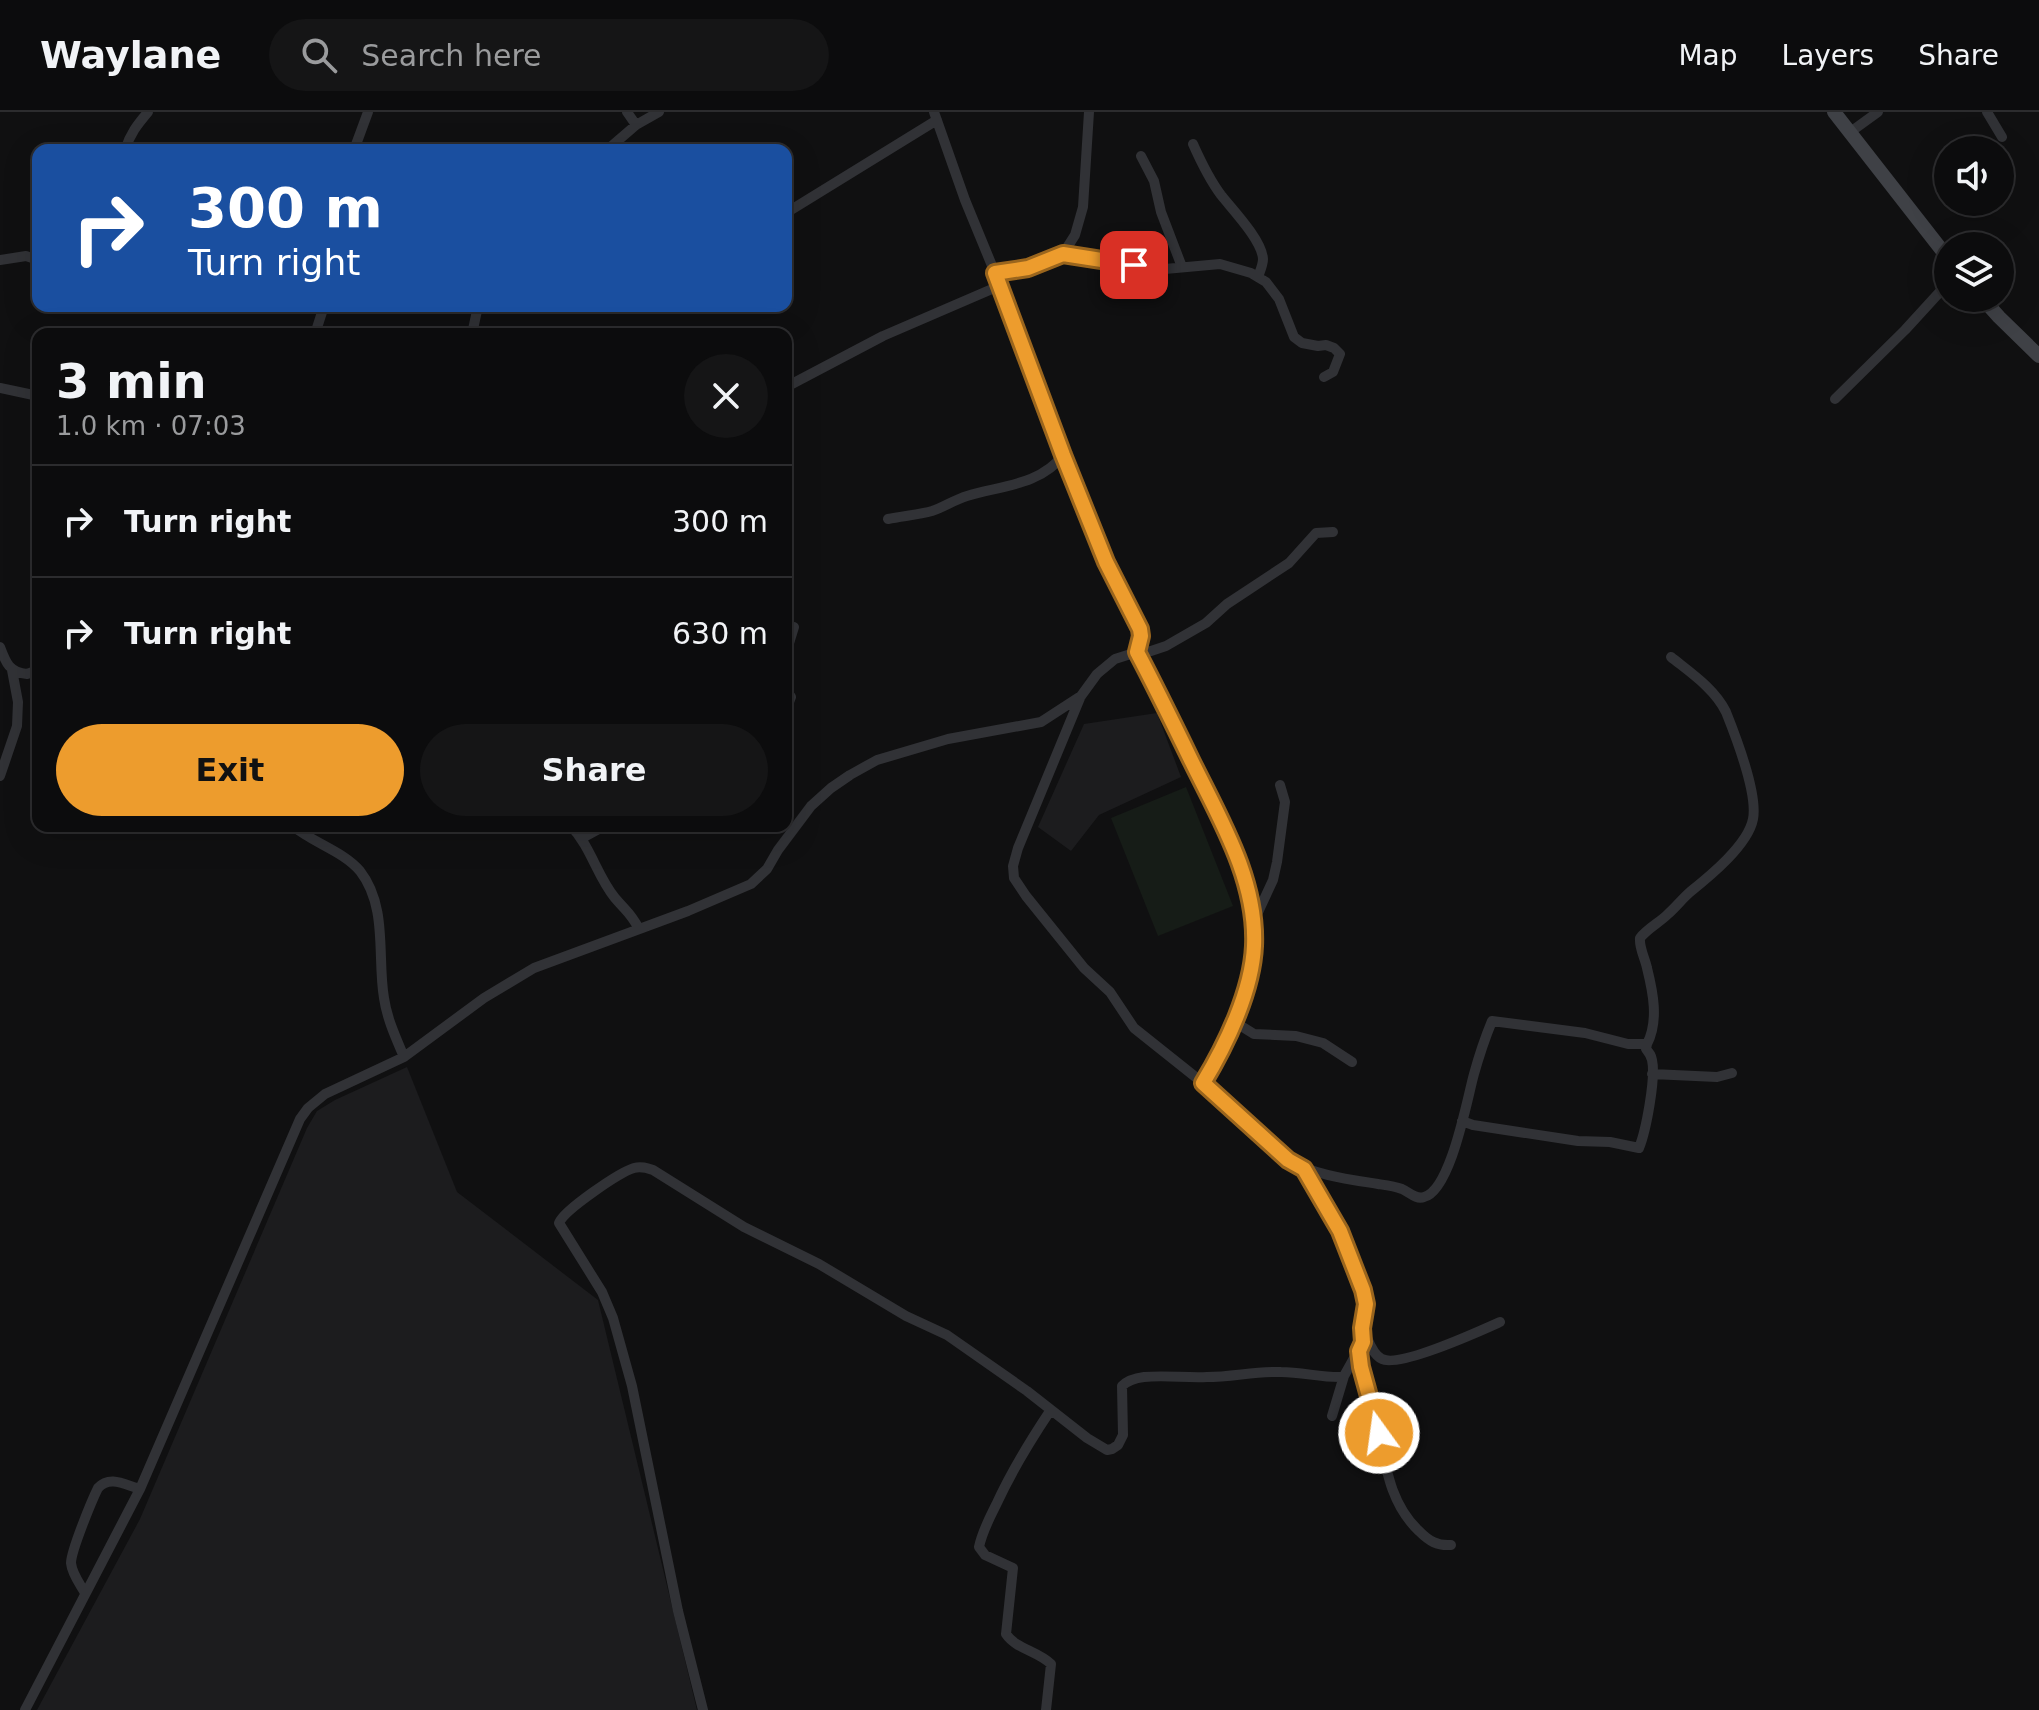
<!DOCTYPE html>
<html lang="en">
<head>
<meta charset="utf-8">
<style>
  :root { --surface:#0c0c0d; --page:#151516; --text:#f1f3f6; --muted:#9a9b9d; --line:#2c2c2e; --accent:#ed9c2d }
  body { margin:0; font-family:"DejaVu Sans",sans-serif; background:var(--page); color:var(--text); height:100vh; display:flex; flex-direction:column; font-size:30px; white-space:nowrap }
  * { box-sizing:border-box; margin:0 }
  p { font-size:26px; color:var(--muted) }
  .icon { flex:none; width:44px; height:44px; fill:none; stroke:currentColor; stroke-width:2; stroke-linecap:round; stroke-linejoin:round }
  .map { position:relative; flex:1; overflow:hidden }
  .sheet { position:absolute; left:32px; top:216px; width:760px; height:504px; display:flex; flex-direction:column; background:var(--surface); border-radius:16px; box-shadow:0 8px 32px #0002,0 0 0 2px var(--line) }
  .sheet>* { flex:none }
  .top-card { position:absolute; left:32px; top:32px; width:760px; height:168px; border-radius:16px; box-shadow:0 8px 32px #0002,0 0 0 2px var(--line); background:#1a4fa0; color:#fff; overflow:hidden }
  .buttons { position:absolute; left:1934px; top:24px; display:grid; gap:16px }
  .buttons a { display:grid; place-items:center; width:80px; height:80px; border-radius:50%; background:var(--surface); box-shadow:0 8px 32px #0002,0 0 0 2px var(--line); font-size:40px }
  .pin { position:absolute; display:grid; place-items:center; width:68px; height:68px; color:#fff; margin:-34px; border-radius:16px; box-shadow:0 4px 12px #0006 }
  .me { position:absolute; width:88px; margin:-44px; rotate:346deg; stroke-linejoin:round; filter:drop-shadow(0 0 6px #0008) }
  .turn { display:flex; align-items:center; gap:28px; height:168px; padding:0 24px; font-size:36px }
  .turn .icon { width:104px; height:104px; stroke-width:2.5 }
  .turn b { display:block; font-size:56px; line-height:68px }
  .round { display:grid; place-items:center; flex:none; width:84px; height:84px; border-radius:42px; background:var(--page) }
  .overview { display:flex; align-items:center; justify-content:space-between; height:136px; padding:0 24px }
  h1 { font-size:48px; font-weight:600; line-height:60px }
  .action { display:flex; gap:16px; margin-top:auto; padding:16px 24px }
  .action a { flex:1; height:92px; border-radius:48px; background:var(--accent); color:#111; font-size:32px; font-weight:600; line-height:92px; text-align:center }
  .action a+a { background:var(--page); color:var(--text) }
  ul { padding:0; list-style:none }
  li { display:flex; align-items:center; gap:24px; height:112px; padding:0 24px; border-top:2px solid var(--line) }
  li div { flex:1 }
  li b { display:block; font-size:30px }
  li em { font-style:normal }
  header { display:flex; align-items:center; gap:48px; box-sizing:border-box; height:112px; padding:0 40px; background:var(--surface); border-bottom:2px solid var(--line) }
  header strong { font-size:38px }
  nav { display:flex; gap:44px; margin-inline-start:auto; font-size:28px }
  .search { width:560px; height:72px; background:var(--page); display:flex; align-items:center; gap:20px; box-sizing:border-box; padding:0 28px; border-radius:44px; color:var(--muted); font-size:30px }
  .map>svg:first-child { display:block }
  .built { fill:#1c1c1e }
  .green { fill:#161c17 }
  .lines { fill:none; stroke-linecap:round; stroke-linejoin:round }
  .street { stroke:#313236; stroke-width:10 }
  .secondary { stroke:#3f4146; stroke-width:14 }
  .route-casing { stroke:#9a651d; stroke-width:20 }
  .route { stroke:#ed9c2d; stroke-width:14 }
</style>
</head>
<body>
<header>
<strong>Waylane</strong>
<div class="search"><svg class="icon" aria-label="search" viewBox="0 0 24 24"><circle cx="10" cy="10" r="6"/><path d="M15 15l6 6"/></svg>Search here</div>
<nav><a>Map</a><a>Layers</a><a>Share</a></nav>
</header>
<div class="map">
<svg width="2039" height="1598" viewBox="0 0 2039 1598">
  <rect width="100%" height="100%" fill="#101011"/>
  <path class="built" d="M1157,601l24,64 -82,38 -28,36 -33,-24 46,-103z
    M407,955l50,125 141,108 99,410h-660l103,-191 167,-391 10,-17 18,-11z"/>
  <path class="green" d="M1186,675l47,119 -75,30 -47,-118z"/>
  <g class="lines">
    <path class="street" d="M627,0l9,13
      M1987,0l15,25
      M1849,21l29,-21
      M1193,32c8,18 16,35 28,51 11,14 41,45 42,64 0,6 -3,12 -5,18
      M125,38c5,-16 12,-25 23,-38
      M354,38l14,-38
      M607,38l29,-25 23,-13
      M1141,44l13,25 7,31 21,55
      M786,101l151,-93
      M1063,142l12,-19 8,-28 6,-95
      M0,148l26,-4 12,4
      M995,161l33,-5 35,-14 102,15 55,-5 31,9 15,9 13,17 15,38 8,6 16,3 8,-1 8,3 6,6 -7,18 -9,5
      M315,222l9,-28
      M472,222l6,-28
      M788,274l95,-50 116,-50
      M0,276l38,8
      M1835,287l70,-69 43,-47
      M888,407c14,-3 30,-4 44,-8 12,-4 22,-11 35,-15 33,-10 74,-11 96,-41
      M0,535c6,16 9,25 27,27l11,-4
      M786,541l8,-26
      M786,578l5,7 -5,13
      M1080,586l-62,150 -5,18 1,12 12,18 58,72 26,24 24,36 69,55 85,77c27,15 59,19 90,24 7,1 16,2 24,5 7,3 14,11 22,8 27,-7 43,-98 50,-123 5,-18 11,-36 18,-53l93,12 43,11h19c12,-23 6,-52 0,-76 -2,-10 -8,-20 -7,-30 8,-10 19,-15 28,-24 8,-7 14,-15 22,-22 20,-16 58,-47 63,-73 5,-26 -17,-82 -27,-107 -11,-23 -35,-39 -55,-55
      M0,664l17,-50 1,-24 -6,-32
      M293,714c20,17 50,25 67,45 28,36 17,86 24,127 3,21 12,40 20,59
      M571,714c20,21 26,50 44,72 11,13 16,15 24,31
      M582,726l22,-12
      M1254,809l19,-41 4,-18 8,-60 -5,-17
      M1233,909l21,13 42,2 27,7 29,19
      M1652,962l65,3 15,-4
      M1203,971c23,-38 49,-92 51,-137 3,-66 -34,-127 -62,-184 -18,-37 -36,-74 -55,-110l14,-1 15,-5 40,-23 21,-19 62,-41 27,-30 17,-1
      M1462,1009l11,4 105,16 32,1 29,6c7,-17 17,-70 13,-88 -1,-5 -2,-6 -6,-11l1,-5
      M1304,1057l36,62 23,59 3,14 -4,24 1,14 -19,34 -12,40
      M1365,1221c4,9 8,22 17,26 17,9 98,-28 118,-37
      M1359,1239c2,21 10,39 15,60 11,42 11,88 45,120 10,10 18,15 32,14
      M85,1481c-5,-9 -13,-19 -14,-30 0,-12 21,-63 27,-75 12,-13 27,-3 42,1
      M25,1598l115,-221 160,-370 8,-11 17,-14 79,-37 80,-59 50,-30 154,-57 63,-27 16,-15 11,-19 33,-44 20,-18 19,-13 27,-15 71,-21 93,-17 40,-26 16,-22 18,-15 22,-7 4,-16 -1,-7 -34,-67 -43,-107 -68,-182 -30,-73 -31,-88
      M703,1598l-25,-99 -46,-225 -19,-68 -11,-26 -43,-69c5,-13 61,-51 75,-55 7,-2 13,0 19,2l91,57 75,37 87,52 41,19 80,56 60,47 20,12 5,-1 6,-4 5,-10 -1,-49c6,-6 14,-8 22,-9 21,-2 42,1 63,0 25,0 49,-6 74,-5 22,0 41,6 62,5
      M1046,1598l5,-46c-13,-13 -35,-15 -45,-30l7,-66 -28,-13 -6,-8c3,-15 10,-28 17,-42 15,-33 34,-64 54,-94"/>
    <path class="secondary" d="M1834,0l114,146
      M1982,186l17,19 40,39"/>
  </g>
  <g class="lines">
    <g class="route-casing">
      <path id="route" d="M1134,153l-71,-11 -35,14 -33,5 68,182 43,107 34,67 1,7 -4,16c19,36 37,73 55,110 28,57 65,118 62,184 -2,45 -28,99 -51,137l85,77 16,9 29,50 7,12 23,59 3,14 -4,24 1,14 -4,9 2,16 18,66"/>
    </g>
    <use href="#route" class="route"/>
  </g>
</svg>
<div class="buttons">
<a><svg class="icon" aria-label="sound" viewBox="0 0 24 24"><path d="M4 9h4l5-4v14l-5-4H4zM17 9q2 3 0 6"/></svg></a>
<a><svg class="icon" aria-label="layers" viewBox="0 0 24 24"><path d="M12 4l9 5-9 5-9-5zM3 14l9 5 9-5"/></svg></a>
</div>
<div class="pin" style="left:1134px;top:153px;background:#d93025"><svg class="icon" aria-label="arrive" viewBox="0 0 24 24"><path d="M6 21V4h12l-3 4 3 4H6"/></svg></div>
<svg class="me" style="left:1379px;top:1321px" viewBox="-20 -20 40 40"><circle r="17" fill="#ed9c2d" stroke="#fff" stroke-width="3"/><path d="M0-11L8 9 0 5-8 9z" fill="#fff"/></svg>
<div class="top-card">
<div class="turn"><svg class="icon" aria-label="right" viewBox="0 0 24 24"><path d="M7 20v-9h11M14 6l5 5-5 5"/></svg><div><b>300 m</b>Turn right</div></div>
</div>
<section class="sheet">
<div class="overview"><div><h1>3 min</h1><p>1.0 km · 07:03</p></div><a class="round"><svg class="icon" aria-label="close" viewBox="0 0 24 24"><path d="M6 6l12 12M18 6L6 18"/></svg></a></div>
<ul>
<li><svg class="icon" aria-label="right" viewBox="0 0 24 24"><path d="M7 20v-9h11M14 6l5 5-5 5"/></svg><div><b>Turn right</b></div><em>300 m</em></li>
<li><svg class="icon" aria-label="right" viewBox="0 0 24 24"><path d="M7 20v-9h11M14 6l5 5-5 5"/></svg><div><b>Turn right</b></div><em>630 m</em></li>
</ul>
<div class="action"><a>Exit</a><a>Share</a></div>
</section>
</div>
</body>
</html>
